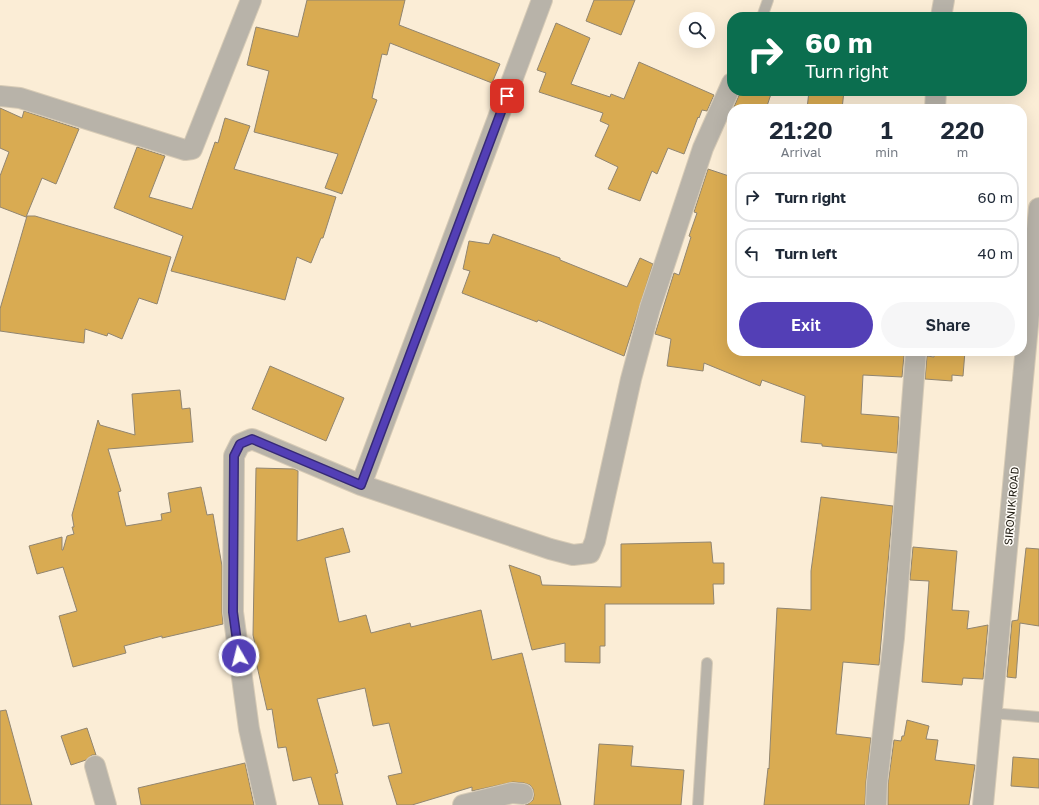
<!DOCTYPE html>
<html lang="en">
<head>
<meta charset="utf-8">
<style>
  :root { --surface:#fff; --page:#f6f6f7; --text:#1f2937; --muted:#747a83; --line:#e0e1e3; --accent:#533fb6 }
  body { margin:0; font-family:"Golos Text",sans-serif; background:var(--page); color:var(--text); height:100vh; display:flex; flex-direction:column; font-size:15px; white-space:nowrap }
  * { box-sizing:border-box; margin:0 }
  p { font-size:13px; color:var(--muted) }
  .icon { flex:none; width:22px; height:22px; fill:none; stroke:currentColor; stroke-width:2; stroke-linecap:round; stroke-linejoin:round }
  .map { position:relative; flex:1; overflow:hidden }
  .side { position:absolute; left:727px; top:104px; width:300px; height:252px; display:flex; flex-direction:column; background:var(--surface); border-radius:16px; box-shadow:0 4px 16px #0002 }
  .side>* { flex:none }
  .top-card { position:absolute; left:727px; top:12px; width:300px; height:84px; border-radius:16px; box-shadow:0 4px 16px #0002; background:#0b6e4f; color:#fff; overflow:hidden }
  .fabs { position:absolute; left:679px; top:12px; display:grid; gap:8px }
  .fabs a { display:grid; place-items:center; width:36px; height:36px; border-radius:50%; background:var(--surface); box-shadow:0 4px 16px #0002; font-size:20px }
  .pin { position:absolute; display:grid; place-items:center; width:34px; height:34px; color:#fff; margin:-17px; border-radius:8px; box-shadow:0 2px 6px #0006 }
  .me { position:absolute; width:44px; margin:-22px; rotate:352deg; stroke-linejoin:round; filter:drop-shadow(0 0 3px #0008) }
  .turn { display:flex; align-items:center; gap:14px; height:84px; padding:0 12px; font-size:18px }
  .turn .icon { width:52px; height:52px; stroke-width:2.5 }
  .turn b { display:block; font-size:28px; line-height:34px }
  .eta { display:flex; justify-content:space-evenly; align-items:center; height:68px; text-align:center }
  .eta b { font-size:24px; font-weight:600; line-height:28px }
  .primary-button { display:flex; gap:8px; margin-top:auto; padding:8px 12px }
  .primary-button a { flex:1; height:46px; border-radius:24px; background:var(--accent); color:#fff; font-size:16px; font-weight:600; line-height:46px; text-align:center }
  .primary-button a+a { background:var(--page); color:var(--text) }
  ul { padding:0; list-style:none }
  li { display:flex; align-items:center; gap:12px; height:50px; margin:0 8px 6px; padding:0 4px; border:2px solid var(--line); border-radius:16px }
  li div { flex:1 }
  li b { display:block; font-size:15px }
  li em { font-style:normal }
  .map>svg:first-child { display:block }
  .building { fill:#d9ab52; stroke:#918570 }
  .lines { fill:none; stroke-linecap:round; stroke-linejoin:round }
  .service-casing { stroke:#d7cbb6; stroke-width:12 }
  .minor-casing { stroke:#d7cbb6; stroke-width:22 }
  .service { stroke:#b8b3a9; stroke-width:10 }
  .minor { stroke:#b8b3a9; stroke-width:20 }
  .route-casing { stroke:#362976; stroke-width:10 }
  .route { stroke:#533fb6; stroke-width:7 }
  .labels { text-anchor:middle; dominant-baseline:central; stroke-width:3; stroke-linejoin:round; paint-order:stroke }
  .street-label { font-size:11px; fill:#1c180f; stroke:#fffcf7 }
</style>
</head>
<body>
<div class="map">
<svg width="1039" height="805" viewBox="0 0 1039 805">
  <rect width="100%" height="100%" fill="#fbedd6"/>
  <path class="building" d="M307,0h98l-6,25 101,39 -8,19 -102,-40 -3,12 -5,-1 -10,44 5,2 -35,94 -17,-6 13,-34 -84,-22 15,-61 -22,-6 9,-38 42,10z
    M594,0h41l-14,35 -35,-14z
    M556,23l34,15 -19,46 39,13 1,-3 13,5 15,-37 75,33 -7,16 -5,-1 -3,8 -1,-1 -14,37 -16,-6 -11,26 -5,-3 -12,30 -32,-12 10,-22 -23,-11 14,-31 -9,-4 3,-8 -64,-21 7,-19 -9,-3z
    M741,91h31l-6,18h-33z
    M809,91h35l-2,18h-35z
    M0,108l22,10 2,-7 55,18 -23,55 -14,-6 -16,39 -26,-10v-31l9,-24 -9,-4z
    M225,118l25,8 -16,43 102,28 -13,41h-2l-10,25 -14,-6 -12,43 -114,-29 12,-35 -69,-28 23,-61 28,9 -16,41 43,12 23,-67 3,1z
    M708,169l24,8v174h131l27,2v2h14l-2,22 -39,-2 -2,39 38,3 -2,36 -75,-7v-2l-21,-2 4,-46 -43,-16 -2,6 -56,-23 -1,8 -36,-5 4,-27 -16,-5 19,-61 5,2 12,-38 -2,-1 8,-23 -3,-1z
    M27,216h8l136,41 -14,47 -18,-6 -17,41 -14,-6 -1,3 -22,-7 -1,14 -84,-12v-22z
    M493,234l67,24v2l67,27 13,-29 13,6 -29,92 -86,-36 -1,2 -75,-29 8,-22 -7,-2 6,-28 20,3z
    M934,351h31l-2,25 -11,-1v6l-27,-2 2,-23 7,1z
    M270,366l74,32 -18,43 -74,-32z
    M180,390l2,19 8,-1 3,34 -85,7 13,42 -3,1 8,34 36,-6 -1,-6 10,-2 -3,-19 33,-6 6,28 6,-1 9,52v46l1,12 -61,14v-2l-38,10 2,7 -53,14 -14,-51 18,-5 -14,-44 -26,7 -8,-28 33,-9v13h1l4,-14 7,-2 -2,-7h2l-2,-12 26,-95 2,5 35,10 -3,-41z
    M256,468l38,1 4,2 -1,70 46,-13 7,24 -25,6 14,64 27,-7 5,18 39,-10 1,4 70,-17 11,50 30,-7 39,152h-36l3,-1 5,-4 1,-5 -1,-6 -3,-4 -6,-2 -11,-1 -41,9v-4l-60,18h-15l-9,-29 14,-3 -13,-50 -16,3 -8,-38 -48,11 21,74 -3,1 8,31h-24l-8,-28 -18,4 -7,-34 -8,1 -6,-39 -5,1 -12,-53h3l-5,-22z
    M821,497l72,9 -14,159 -36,-3 -7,72 35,4 -5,44 -1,23h-101l4,-37 1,1 8,-161 34,2v-39z
    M711,542l2,21h11v21h-11l1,20h-109v42h-5v17l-35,-1v-19l-33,7 -23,-85 31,11 2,9 79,2v-43z
    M913,547l44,4 -5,59 17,1 -2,18 21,-4 -5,54 -20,-1 -1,7 -40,-3 7,-101 -19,-1z
    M1026,548l13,1v77l-19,-3 -4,55 -9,-1 5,-56 6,-1z
    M6,710l26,95h-32v-94z
    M907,720l22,6 -3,13 12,1 -3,20 40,5 -6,40h-81v-21l6,-44 7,1 1,-5h2z
    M87,728l9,27h-4l-6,5 -15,5 -10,-29z
    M599,744l34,2 -2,20 53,4 -3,35h-87z
    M1013,757l26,2v29l-28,-2z
    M245,763l9,42h-113l-3,-17z"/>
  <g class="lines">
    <g class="service-casing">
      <path id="service" d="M762,17l6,-17
        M991,713l48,4
        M698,805l9,-142"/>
    </g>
    <g class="minor-casing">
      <path id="minor" d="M941,17l3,-17
        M0,96l20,2 165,52 7,-1 59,-149
        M935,109l1,-18
        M361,485l181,-485
        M95,766l11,39
        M266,805l-17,-76 -16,-117 1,-156 6,-12 12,-5 109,46 189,64 23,6 17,-2 5,-12 36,-162 19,-71 53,-160 29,-65
        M463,805l49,-12 11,1
        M876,805l1,-22 17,-145 22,-287
        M983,805l56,-597"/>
    </g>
    <use href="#service" class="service"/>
    <use href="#minor" class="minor"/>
  </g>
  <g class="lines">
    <g class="route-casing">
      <path id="route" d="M239,656l-6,-44 1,-156 6,-12 12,-5 109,46 146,-389"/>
    </g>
    <use href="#route" class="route"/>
  </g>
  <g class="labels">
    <g class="street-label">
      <text transform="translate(1011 506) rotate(-85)">SIRONIK ROAD</text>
    </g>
  </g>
</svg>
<div class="fabs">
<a><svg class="icon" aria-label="search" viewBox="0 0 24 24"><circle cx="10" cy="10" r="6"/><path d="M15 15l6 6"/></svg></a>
</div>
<div class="pin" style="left:507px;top:96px;background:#d93025"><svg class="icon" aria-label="arrive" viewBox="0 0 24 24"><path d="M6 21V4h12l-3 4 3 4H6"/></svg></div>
<svg class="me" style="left:239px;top:656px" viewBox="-20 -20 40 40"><circle r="17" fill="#533fb6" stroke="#fff" stroke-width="3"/><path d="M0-11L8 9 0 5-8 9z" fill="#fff"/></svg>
<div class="top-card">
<div class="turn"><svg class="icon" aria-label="right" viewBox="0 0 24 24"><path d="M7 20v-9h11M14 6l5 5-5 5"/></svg><div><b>60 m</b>Turn right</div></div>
</div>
<section class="side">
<div class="eta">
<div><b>21:20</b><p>Arrival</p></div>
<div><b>1</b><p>min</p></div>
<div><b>220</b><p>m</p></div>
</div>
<ul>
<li><svg class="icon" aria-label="right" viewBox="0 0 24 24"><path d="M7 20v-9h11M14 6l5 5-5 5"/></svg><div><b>Turn right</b></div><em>60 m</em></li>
<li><svg class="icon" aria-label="left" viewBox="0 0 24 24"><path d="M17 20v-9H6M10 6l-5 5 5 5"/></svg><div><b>Turn left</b></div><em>40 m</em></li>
</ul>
<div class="primary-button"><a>Exit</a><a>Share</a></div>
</section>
</div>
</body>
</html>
